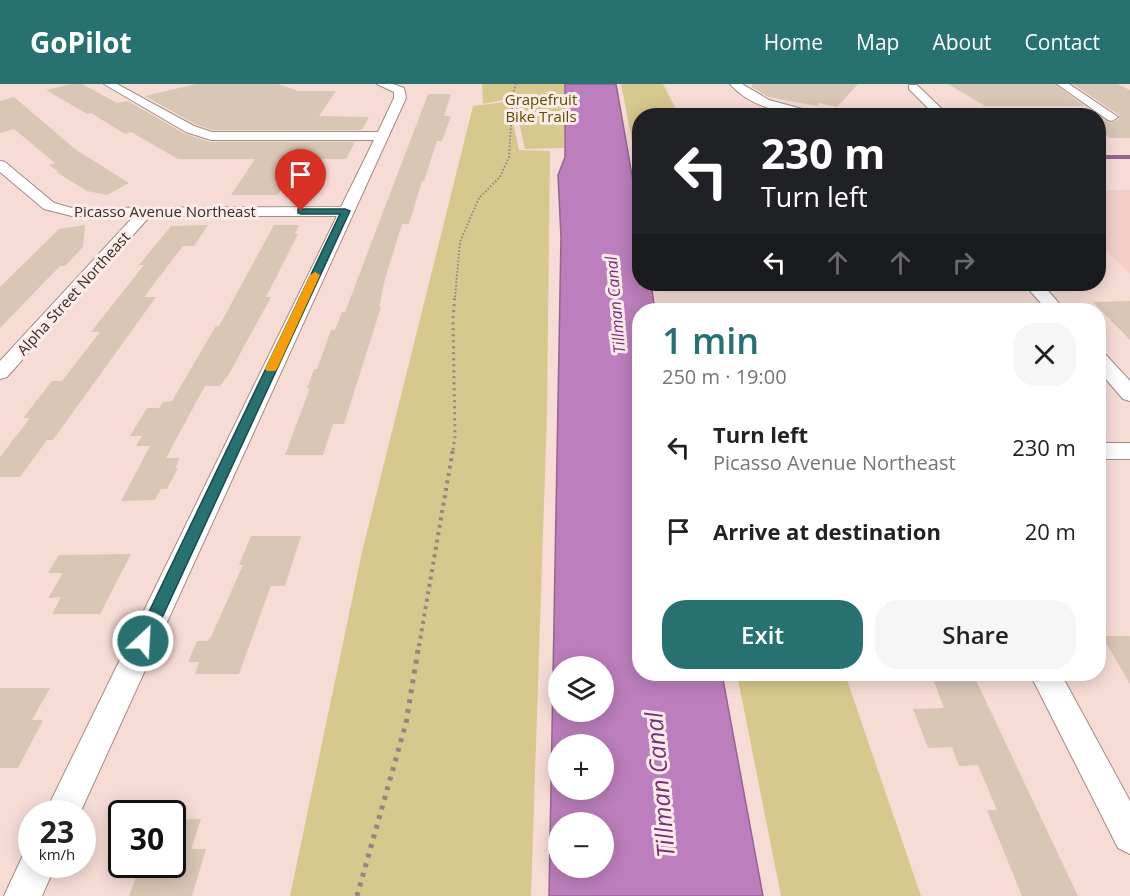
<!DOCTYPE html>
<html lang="en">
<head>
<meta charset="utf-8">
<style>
  :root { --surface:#fff; --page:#f6f6f6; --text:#222; --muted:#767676; --accent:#277171 }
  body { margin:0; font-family:"Open Sans",sans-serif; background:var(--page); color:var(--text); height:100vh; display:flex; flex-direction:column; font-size:22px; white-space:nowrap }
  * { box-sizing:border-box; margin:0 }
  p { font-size:20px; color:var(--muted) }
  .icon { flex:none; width:33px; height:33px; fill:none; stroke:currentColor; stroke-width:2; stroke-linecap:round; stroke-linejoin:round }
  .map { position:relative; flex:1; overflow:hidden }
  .details { position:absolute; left:632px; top:219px; width:474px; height:378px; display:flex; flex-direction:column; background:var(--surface); border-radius:24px; box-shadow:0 3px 15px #0003 }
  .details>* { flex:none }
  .banner { position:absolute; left:632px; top:24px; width:474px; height:183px; border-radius:24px; box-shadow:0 3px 15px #0003; background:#202124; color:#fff; overflow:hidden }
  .tools { position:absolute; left:548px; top:572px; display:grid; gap:12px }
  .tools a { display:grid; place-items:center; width:66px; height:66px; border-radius:50%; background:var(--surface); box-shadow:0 3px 15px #0003; font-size:30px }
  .speed { position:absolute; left:18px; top:716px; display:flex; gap:12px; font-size:30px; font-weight:700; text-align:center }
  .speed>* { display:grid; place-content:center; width:78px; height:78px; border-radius:50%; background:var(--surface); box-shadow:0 3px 15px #0003; line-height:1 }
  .speed small { font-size:15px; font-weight:400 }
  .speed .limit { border:3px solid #111; border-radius:9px; background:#fff; color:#111 }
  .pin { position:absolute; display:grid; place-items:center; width:51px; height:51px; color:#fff; margin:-62px -26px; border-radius:50% 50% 50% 0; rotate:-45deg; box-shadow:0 0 6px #0007 }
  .pin .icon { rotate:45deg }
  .me { position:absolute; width:66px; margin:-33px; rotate:25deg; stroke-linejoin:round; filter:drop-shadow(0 0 4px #0008) }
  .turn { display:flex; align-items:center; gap:21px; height:126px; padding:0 30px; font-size:27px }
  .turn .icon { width:78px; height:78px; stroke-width:2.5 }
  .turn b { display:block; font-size:42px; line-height:51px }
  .lanes { display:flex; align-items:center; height:57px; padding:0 30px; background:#0003; justify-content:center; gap:30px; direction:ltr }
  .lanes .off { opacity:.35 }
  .round { display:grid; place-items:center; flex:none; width:63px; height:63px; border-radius:24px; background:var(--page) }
  .head { display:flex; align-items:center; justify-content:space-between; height:102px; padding:0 30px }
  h1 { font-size:36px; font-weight:600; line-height:45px; color:var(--accent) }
  .cta { display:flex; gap:12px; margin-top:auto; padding:12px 30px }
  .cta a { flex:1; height:69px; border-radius:24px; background:var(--accent); color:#fff; font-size:24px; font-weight:600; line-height:69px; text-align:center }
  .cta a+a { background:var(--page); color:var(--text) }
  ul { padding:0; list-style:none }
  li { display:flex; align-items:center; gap:18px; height:84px; padding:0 30px }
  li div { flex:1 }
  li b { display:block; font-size:22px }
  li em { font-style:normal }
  header { display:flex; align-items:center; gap:36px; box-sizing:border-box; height:84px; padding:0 30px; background:var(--accent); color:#fff }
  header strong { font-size:28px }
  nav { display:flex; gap:33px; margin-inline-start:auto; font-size:21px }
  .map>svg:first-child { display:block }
  .built { fill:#f3cfc8 }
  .green { fill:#d7c98d }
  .water { fill:#bc7ebc; stroke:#946590; stroke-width:1.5; fill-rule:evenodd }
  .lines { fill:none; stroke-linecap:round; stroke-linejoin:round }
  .stream { stroke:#946590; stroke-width:4 }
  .building { fill:#d9c6b5 }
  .street-casing { stroke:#a38a84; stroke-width:2 }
  .path-far3 { stroke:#978581; stroke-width:2; stroke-dasharray:1.5 2; stroke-linecap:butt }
  .path-far2 { stroke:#978581; stroke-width:3; stroke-dasharray:2 4; stroke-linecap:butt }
  .path-far1 { stroke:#978581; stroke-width:4; stroke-dasharray:3 4.5; stroke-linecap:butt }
  .path { stroke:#978581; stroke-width:5; stroke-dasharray:4 6; stroke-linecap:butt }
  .street { fill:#fff; fill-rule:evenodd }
  .route { fill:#277171; stroke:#194949; stroke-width:1.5 }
  .slow { fill:#f59e0b }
  .labels { text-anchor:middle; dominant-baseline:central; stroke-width:6; stroke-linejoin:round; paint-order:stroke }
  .far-park-label { font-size:15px; fill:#5a4c02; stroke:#fdece8 }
  .far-street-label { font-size:15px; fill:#362c2a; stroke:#fdece8 }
  .far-water-label { font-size:16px; font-style:italic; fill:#782e7a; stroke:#fdece8 }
  .near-water-label { font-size:24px; font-style:italic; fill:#782e7a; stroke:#fdece8 }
</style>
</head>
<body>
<header>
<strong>GoPilot</strong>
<nav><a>Home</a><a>Map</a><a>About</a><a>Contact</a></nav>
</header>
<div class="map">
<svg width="1130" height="812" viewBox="0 0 1130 812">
  <rect width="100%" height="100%" fill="#f7dcd6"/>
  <path class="built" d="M1098,106h32v83l-32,-29z"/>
  <path class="green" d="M482,0h83l-1,64 -39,1 -10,-43 1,-12 -12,1 -1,5 -20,4z
    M621,0h42l16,31 -40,1v29h-6z
    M511,14l-1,8 9,44 31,1 -3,262 -16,483h-241l72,-344 111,-446 32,-4z
    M737,590h108l76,222h-140z"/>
  <path class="water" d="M565,0h51l23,131v69h12l4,26h-16v364h83l41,222h-214l12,-659 -3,-62 7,-18zM558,582h45v45h-45zM558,660h45v45h-45zM558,738h45v45h-45z"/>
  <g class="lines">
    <path class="stream" d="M1098,73h32"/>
  </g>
  <path class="building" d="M71,0h11l35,19 11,-2 57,33 25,8h145l-9,17h-46l-22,36h-47l24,-36h-77l-47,-27 -6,2 -34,-21 -4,1 -41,-24z
    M196,0h82l20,7h38l-17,25 50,1 -7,13h-150l-17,-6 -50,-28z
    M752,0h106l-21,23 -18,-4 -2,3 -49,-9 -16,-10z
    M948,0h107l29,22h-99z
    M1073,0h44l13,6v48h-20l-12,-8v-14l13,7 8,-4v-4z
    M428,10h23l-7,22h7l-9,25h-5l-13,40h-2l-13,43h-7l-17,55 -6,28h2l-37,117h-11l-10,31h-38l25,-67 -3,1 7,-20h3l14,-39h4l7,-18h3z
    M14,13l61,52 54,34 -22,12 -20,-4 -31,-19 2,-1 -9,-6 6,-2 -41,-34 -14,4v-32z
    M85,141l-2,22 -18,19h-5l-60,62v-41l59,-58z
    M208,141l-14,21h-11l-39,51h12l-103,143h-6l-27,37h-20v-20l30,-39h-7l29,-37h10l38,-49h-9l53,-67h-5l32,-39z
    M274,141h25l-4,9h3l-32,63h5l-42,77 -9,12h-15l-39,72h14l-5,10h3l-11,21h-6l-6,11 -34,1 29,-55h-14l6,-10h-12l17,-28h12l4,-6 9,-1 44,-75h3z
    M1130,217v39l-37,-38z
    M251,452h50l-16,50h-14l-1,2 -31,86h-44l4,-12h-11l9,-21h10l4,-4 32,-72h-4z
    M131,470l-31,60h-48l9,-17 -13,1 15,-25h-15l11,-18z
    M1102,552h28v48z
    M931,590h42l105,222h-56l-35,-86h10l-19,-45 -19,1 -7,-19 -24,1 -15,-39 31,-1z
    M0,604h50l-18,32h11l-25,48h-18z
    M201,735l-10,30h15l-14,47h-63l12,-32h31v-44z"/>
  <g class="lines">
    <g class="street-casing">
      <path id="street" d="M104,0h13l77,42 18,6h166l16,-34v-6l-17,-8h16l11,4 2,10 -326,715h-35l292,-597h-187l-143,161 -7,2v-18l134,-145h-62l-28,-7 -44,-37v-11l5,1 49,41 18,5 269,-1 33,-67h-163l-25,-8z
        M730,0h12l27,16 59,16c-34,0 -74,-5 -98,-32z
        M1057,0h12l49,33 -6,4 -4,-1z
        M909,1h8l32,31h-13l-27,-27z
        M1024,200h18l23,26h-18z
        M1098,268l7,2 25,27v20l-7,-2 -25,-29z
        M1098,359h32v16h-32z
        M1030,590h31l69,127v53l-12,-6z
        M32,765v15h24l-14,32h-38l21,-45z"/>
    </g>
    <path class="path-far3" d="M455,213l5,-55 19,-44 21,-21 9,-20 4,-63 3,-10"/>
    <path class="path-far2" d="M453,366l2,-13 -2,-118 2,-23"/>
    <path class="path-far1" d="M419,562l34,-197"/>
    <path class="path" d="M357,812l49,-173 13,-79"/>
    <use href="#street" class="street"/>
  </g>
  <path class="route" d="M298,125h47l5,2 -201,435 -6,2 -6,-2 -2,-5 205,-427h-39l-3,-1z"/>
  <path class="slow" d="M315,188l5,3 -43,94 -2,2h-8l-2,-2 45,-94z"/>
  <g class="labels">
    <g class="far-park-label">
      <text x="541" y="15">Grapefruit<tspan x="541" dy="17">Bike Trails</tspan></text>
    </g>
    <g class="far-street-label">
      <text x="165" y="127">Picasso Avenue Northeast</text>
      <text transform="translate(73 209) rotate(-48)">Alpha Street Northeast</text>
    </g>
    <g class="far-water-label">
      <text transform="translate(615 221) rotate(-95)">Tillman Canal</text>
    </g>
    <g class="near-water-label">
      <text transform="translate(659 701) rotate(-95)">Tillman Canal</text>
    </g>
  </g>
</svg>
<div class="tools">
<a><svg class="icon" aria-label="layers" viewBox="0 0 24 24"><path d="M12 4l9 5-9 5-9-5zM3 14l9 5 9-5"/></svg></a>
<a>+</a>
<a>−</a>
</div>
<div class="speed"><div>23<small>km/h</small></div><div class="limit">30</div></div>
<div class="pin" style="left:301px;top:127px;background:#d93025"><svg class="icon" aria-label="arrive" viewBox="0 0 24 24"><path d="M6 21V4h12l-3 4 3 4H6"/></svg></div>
<svg class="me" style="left:143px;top:557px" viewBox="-20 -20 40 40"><circle r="17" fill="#277171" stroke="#fff" stroke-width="3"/><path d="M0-11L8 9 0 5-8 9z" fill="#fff"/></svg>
<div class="banner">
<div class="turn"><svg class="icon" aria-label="left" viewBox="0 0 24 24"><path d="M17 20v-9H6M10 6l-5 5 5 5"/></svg><div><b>230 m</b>Turn left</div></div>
<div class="lanes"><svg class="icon" aria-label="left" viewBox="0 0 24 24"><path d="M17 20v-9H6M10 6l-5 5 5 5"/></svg><svg class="icon off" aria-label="ahead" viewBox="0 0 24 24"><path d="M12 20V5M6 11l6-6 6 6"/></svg><svg class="icon off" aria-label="ahead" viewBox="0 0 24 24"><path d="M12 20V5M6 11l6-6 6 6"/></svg><svg class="icon off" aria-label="right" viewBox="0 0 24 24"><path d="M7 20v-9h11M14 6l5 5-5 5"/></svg></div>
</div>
<section class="details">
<div class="head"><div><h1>1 min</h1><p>250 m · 19:00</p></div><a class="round"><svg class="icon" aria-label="close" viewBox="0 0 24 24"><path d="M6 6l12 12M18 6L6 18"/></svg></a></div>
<ul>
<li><svg class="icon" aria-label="left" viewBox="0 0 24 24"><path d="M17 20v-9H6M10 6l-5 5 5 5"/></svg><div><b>Turn left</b><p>Picasso Avenue Northeast</p></div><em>230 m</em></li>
<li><svg class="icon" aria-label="arrive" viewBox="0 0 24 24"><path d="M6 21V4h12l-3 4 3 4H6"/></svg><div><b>Arrive at destination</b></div><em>20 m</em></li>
</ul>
<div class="cta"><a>Exit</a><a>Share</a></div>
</section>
</div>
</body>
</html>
